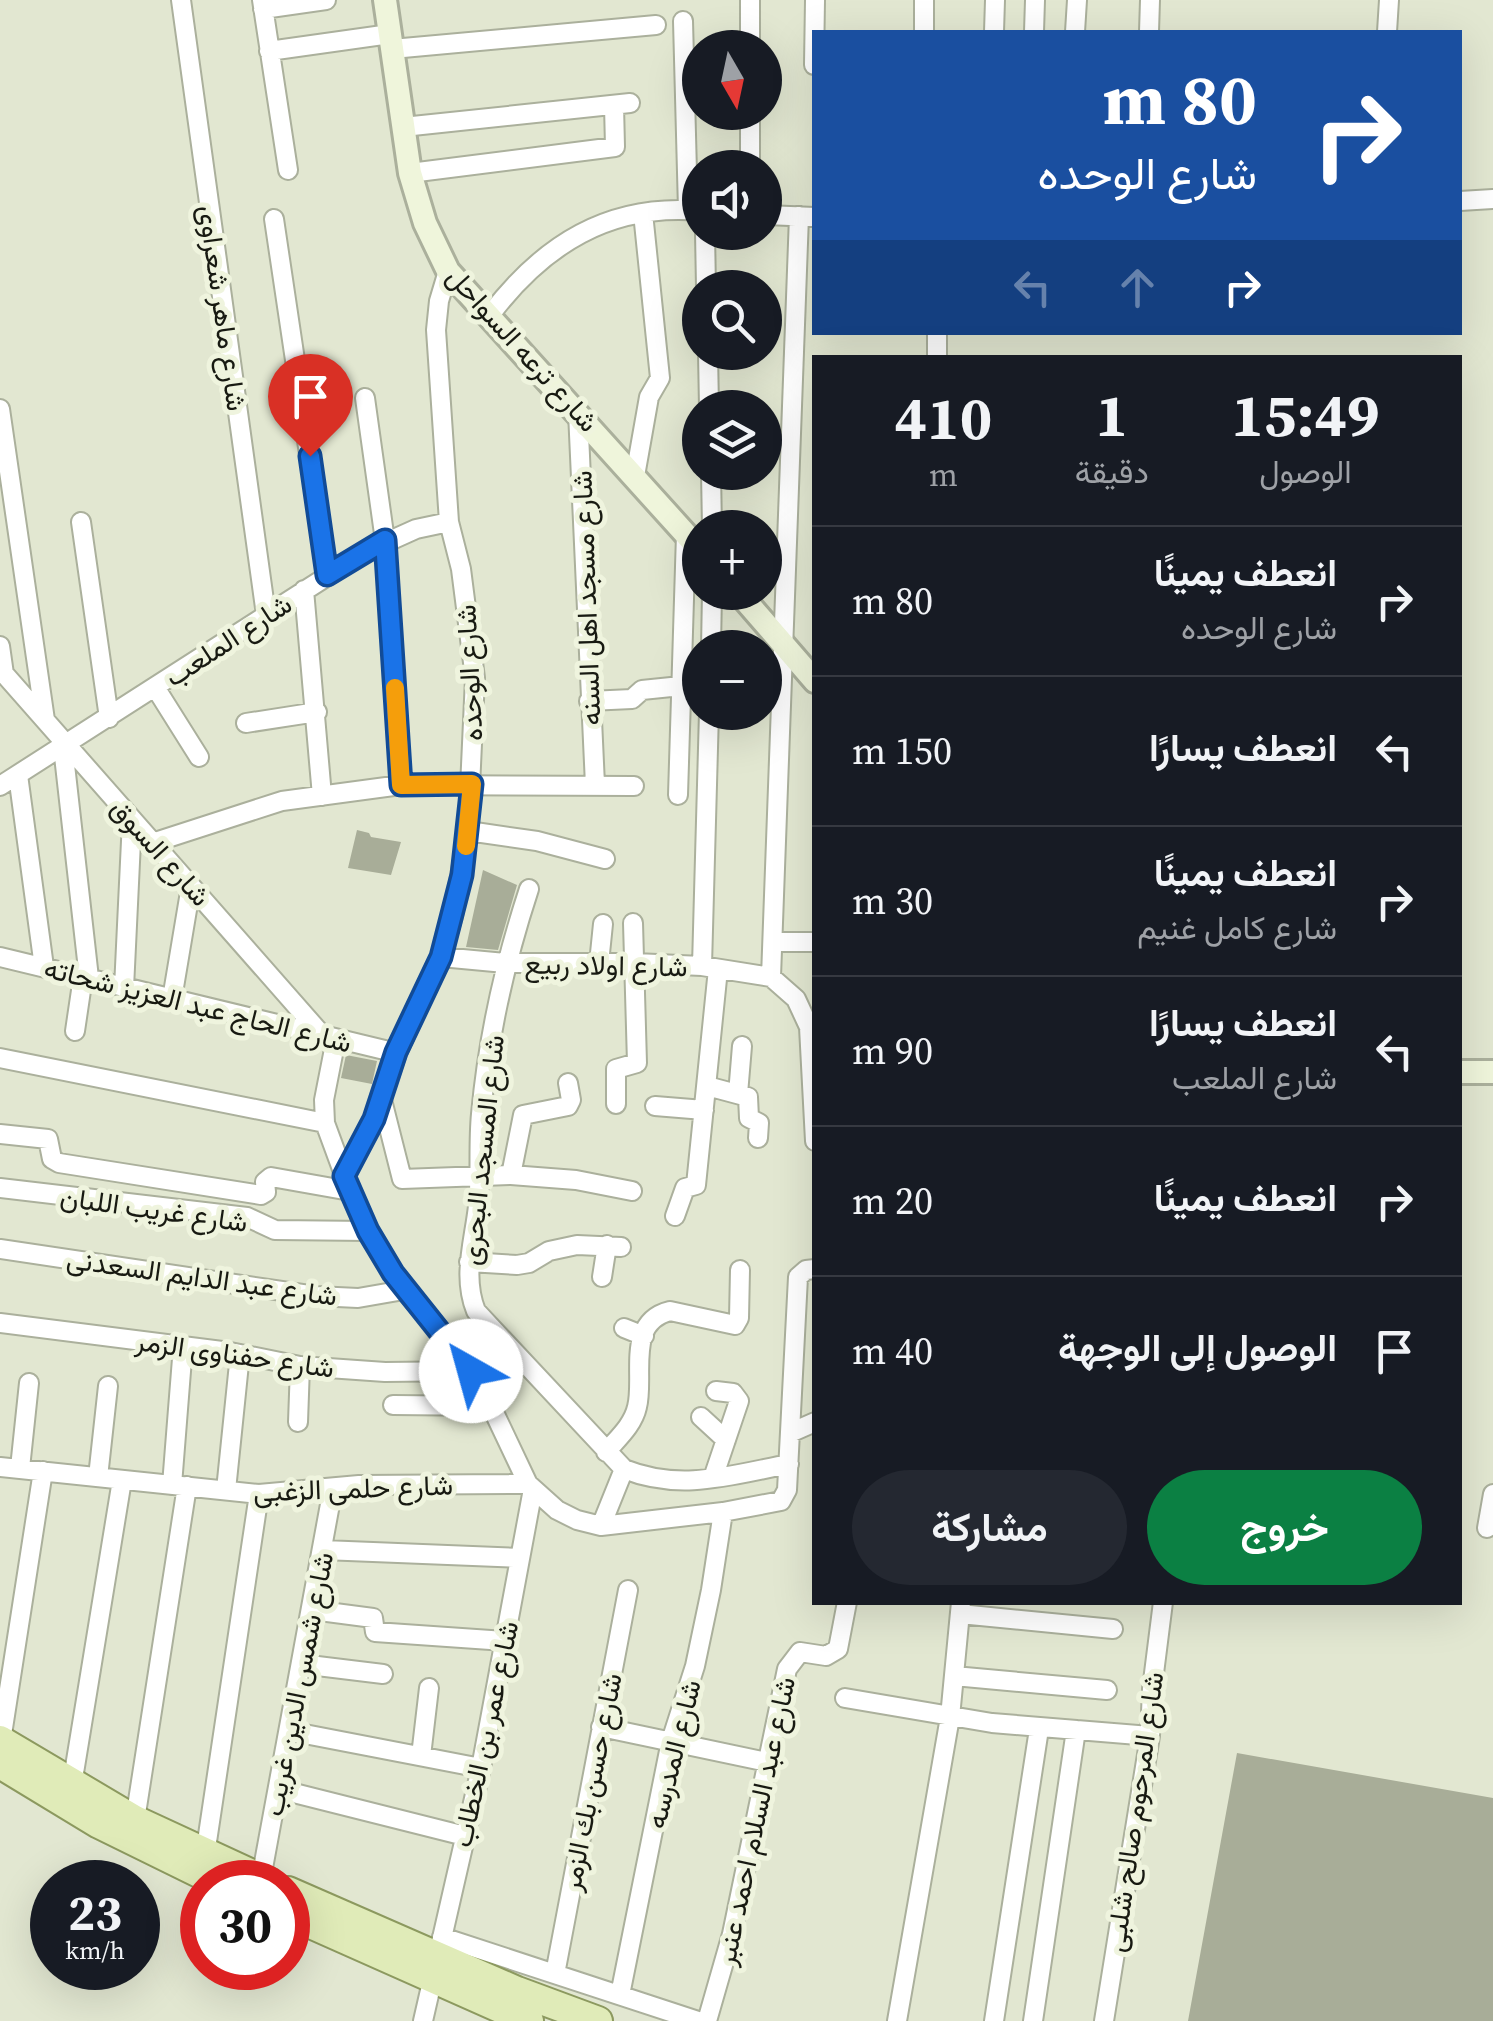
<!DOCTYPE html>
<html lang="ar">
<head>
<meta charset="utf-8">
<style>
  :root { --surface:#171b24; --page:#242831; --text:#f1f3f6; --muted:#9ea1a6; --line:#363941; --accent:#0b8043 }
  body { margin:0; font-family:"Source Serif 4",Vazirmatn,serif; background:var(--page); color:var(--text); direction:rtl; height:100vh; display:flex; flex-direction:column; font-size:38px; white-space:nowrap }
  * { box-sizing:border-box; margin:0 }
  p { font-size:32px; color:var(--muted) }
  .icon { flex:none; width:55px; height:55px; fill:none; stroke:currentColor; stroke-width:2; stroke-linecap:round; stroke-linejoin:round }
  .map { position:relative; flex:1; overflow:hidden; direction:ltr }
  .details { position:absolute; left:812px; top:355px; width:650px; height:1250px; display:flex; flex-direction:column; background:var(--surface); border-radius:0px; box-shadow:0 10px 40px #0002; direction:rtl }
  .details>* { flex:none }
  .guide { position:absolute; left:812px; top:30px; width:650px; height:305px; border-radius:0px; box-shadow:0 10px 40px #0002; direction:rtl; background:#1a4fa0; color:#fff; overflow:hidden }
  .needle { width:65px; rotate:171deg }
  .buttons { position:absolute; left:682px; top:30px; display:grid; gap:20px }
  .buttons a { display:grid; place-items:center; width:100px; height:100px; border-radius:50%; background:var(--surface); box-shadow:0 10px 40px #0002; font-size:50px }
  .speed { position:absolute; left:30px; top:1860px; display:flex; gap:20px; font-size:50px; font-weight:700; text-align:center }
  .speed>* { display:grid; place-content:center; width:130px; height:130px; border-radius:50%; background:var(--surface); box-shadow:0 10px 40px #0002; line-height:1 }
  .speed small { font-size:25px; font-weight:400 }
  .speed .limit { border:15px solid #d22; background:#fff; color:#111 }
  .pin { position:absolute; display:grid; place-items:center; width:85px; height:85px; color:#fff; margin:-102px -42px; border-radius:50% 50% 50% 0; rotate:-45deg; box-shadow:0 0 10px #0007 }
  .pin .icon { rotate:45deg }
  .me { position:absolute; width:110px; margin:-55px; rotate:322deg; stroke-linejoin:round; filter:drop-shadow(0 0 8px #0008) }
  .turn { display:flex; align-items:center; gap:35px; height:210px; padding:0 40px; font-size:45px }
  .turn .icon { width:130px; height:130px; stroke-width:2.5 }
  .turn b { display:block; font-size:70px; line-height:85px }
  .lanes { display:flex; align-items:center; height:95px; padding:0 40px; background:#0003; justify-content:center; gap:50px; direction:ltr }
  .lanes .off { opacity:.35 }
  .eta { display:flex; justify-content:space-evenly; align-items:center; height:170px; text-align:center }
  .eta b { font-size:60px; font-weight:700; line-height:70px }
  .primary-button { display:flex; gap:20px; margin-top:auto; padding:20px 40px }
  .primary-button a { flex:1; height:115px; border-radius:60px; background:var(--accent); color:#fff; font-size:40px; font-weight:700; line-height:115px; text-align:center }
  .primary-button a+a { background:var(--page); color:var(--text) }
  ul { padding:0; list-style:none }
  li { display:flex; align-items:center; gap:30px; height:150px; padding:0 40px; border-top:2px solid var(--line) }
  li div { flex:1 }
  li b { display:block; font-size:38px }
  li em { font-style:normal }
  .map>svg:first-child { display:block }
  .building { fill:#a8ad98 }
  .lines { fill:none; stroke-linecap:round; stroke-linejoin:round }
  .minor-casing { stroke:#abb09c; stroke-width:22 }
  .secondary-casing { stroke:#abb09c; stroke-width:28 }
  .primary-casing { stroke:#8c995f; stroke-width:32 }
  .minor { stroke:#fff; stroke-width:18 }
  .secondary { stroke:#eff5db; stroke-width:22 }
  .primary { stroke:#e0ebb8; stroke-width:28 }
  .route-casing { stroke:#114b97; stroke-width:25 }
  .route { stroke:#1a73e8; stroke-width:18 }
  .slow { stroke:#f59e0b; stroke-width:18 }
  .labels { text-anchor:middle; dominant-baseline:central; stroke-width:10; stroke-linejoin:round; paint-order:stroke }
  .street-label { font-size:28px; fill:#181a12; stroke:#eff4de }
</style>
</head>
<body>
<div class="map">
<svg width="1493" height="2021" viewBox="0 0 1493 2021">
  <rect width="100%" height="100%" fill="#e2e7d1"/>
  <path class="building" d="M357,830l12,3 2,4 30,5 -10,33 -43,-7z
    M483,870l34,15 -19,65 -32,-3z
    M346,1055l31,6 -5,23 -31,-6z
    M1237,1753l256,45v223h-305z"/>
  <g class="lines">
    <g class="minor-casing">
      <path id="minor" d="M181,0l85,615
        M262,0l26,170
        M750,0v48
        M263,9l63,-9
        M683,21l5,189
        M924,32v-32
        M994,32l1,-32
        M1034,32l1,-32
        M1075,32l2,-32
        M1149,32l1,-32
        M1387,32l2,-32
        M392,49l264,-24
        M269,51l121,-17
        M814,65l1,-65
        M750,112v56
        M403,127l227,-24
        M410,173l205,-26 -1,-42
        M1460,201l33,-2
        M765,215l50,2
        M274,219l53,356
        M705,232l1,56
        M490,315c53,-70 119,-112 210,-104
        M708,352l1,56
        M937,358v-26
        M365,398l20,143 16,244
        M0,409l45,311
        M578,412l17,373
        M711,472l1,56
        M635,476l14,-79 11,-19 -17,-165
        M81,522l28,196
        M304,590l18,206
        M0,646l4,28
        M711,648l1,-56
        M0,669l322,366
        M155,687l44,70
        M589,701l43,-2 10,-9 39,-4
        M246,723l71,-11
        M63,747l26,231
        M18,775l26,192
        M0,786l365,-234 51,-23 33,-7
        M678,795l8,-261
        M468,831l69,10 68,18
        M152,843l130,-42 119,-16 233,1
        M529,889c-24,73 -41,148 -48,225 -3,30 0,61 -3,92 -4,36 -16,70 -2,105l148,158c57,23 107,6 165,-5
        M773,942h42
        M0,957l397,96
        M441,957l64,6h130l67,3 69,11 25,22 13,28 6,114
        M599,963l4,-39
        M702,966l7,-254
        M771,977l28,-761
        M124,988l8,-168
        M172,999l19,-113
        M75,1031l8,-54
        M336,1039l-12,61 1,23 25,68 18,40 36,59 59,67 28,49 37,78 29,26 20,10 24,6 122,-14 58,-11 6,-11 11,-213 8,-7 9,-1
        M0,1058l325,65
        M707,1086l41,11 1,21 10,5 -1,15
        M738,1094l4,-48
        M382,1100l20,79 109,-4 65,5 56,11
        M616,1104v-35l21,-6 -4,-140
        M655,1106l49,4
        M0,1134l48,5 4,20 7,4 202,32 5,-3 -1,-10 6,-5 79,14
        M511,1175l12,-60 45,-9 3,-6 -3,-17
        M344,1176l30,-57 23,-66 44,-96 12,-41 15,-85 7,-153 -14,-109 -12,-47 -13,-192 3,-29 9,-30
        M0,1188l247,29 28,13 93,1
        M675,1216l10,-28 11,-3 22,-216
        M0,1249l316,47 42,2 46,-8
        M469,1262l48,3 12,-2 20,-12 28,-6 44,2
        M602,1277l5,-32
        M0,1323l230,29 70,14 85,6 86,-1
        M624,1328l20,8
        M393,1405l98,1
        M701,1417l25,23
        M298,1422l2,-56
        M790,1433l25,-11
        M606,1452c12,-14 27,-27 31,-45 8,-30 -12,-85 33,-96l65,14 4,-7 1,-48
        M0,1467l259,27 100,-9 169,-1
        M20,1468l9,-85
        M98,1477l10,-91
        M713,1478l26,-77 -6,-8 -17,-2
        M172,1485l11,-139
        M226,1490l14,-136
        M601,1526l23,-57
        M1487,1528l6,-34
        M323,1550l197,8
        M312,1610l61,8 2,14 130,9
        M960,1614l153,15
        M301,1664l82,10
        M954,1676l153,14
        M845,1698l147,25 158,13
        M601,1727l166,35
        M289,1731l192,37
        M1,1741l42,-270
        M421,1756l8,-68
        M72,1785l50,-305
        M278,1789l187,47
        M135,1820l52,-334
        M205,1855l54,-361
        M261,1879l72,-391
        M442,1937l256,84
        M555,1974l73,-384
        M620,1995l51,-254 24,-75 16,-76 12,-78
        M423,2021l58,-253 52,-279
        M707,2021l25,-87 55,-265 13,-17 26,4 12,-7 9,-47
        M897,2021l53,-304 11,-115
        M994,2021l45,-292
        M1033,2021l43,-291
        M1104,2021l46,-285 2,-47 11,-87"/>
    </g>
    <g class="secondary-casing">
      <path id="secondary" d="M385,0l25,173 15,50 23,48 252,279
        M738,592l77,89
        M1460,1072h33"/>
    </g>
    <g class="primary-casing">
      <path id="primary" d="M0,1740l135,80 134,62
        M0,1764l99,60 118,58
        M288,1891l229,100 81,30
        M288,1914l241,107"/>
    </g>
    <use href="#minor" class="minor"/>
    <use href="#secondary" class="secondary"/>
    <use href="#primary" class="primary"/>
  </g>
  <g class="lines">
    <g class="route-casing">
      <path id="route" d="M310,456l17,119 58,-35 16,245 71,-1 -10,91 -21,82 -45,95 -22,67 -30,57 24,55 25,42 78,98"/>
    </g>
    <use href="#route" class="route"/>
    <path class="slow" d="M395,688l6,97 71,-1 -6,62"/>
  </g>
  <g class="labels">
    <g class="street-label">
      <text transform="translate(223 308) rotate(82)">شارع ماهر شعراوى</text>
      <text transform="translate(523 349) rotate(48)">شارع ترعه السواحل</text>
      <text transform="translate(586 598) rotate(-92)">شارع مسجد اهل السنه</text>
      <text transform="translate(228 640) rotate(-33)">شارع الملعب</text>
      <text transform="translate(469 673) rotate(-93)">شارع الوحده</text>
      <text transform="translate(161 852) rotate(48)">شارع السوق</text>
      <text transform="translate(606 965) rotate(1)">شارع اولاد ربيع</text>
      <text transform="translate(198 1005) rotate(14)">شارع الحاج عبد العزيز شحاته</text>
      <text transform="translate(482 1150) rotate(-84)">شارع المسجد البحرى</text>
      <text transform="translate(154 1209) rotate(8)">شارع غريب اللبان</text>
      <text transform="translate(202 1277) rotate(8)">شارع عبد الدايم السعدنى</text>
      <text transform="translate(235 1354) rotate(8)">شارع حفناوى الزمر</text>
      <text transform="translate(353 1488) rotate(-2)">شارع حلمى الزغبى</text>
      <text transform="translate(298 1684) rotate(-79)">شارع شمس الدين غريب</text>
      <text transform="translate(485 1734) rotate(-78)">شارع عمر بن الخطاب</text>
      <text transform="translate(673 1754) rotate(-76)">شارع المدرسه</text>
      <text transform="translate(591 1782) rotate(-79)">شارع حسن بك الزمر</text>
      <text transform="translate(1134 1812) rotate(-82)">شارع المرحوم صالح شلبى</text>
      <text transform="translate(755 1821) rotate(-78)">شارع عبد السلام احمد عنبر</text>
    </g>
  </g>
</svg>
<div class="buttons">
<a><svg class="needle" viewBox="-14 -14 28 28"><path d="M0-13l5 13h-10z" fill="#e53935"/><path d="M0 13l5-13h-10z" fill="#9ea1a6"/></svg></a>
<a><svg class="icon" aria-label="sound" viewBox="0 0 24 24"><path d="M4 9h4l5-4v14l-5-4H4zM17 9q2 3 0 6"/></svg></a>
<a><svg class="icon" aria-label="search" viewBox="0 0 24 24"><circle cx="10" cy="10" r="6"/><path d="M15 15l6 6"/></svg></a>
<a><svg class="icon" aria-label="layers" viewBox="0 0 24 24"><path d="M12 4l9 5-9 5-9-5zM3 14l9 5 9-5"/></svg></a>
<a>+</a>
<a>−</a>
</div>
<div class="speed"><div>23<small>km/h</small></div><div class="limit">30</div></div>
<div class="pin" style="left:310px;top:456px;background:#d93025"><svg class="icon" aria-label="arrive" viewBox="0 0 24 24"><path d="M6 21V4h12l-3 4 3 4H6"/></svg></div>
<svg class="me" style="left:471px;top:1371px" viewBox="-20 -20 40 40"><circle r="19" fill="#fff"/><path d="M0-13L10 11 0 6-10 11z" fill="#1a73e8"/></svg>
<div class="guide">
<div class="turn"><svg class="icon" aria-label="right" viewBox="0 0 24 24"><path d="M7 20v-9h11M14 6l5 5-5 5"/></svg><div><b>80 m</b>شارع الوحده</div></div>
<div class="lanes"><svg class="icon off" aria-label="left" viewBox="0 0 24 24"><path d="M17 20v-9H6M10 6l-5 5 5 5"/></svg><svg class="icon off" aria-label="ahead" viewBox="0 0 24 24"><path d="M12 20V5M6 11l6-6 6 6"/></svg><svg class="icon" aria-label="right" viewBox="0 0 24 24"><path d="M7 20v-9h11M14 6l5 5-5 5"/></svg></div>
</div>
<section class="details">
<div class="eta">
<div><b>15:49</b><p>الوصول</p></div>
<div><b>1</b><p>دقيقة</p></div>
<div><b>410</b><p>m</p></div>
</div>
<ul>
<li><svg class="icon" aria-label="right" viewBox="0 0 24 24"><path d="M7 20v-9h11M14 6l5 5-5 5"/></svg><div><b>انعطف يمينًا</b><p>شارع الوحده</p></div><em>80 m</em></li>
<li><svg class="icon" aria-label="left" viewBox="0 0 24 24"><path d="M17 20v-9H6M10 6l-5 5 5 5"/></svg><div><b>انعطف يسارًا</b></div><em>150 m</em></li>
<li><svg class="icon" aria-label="right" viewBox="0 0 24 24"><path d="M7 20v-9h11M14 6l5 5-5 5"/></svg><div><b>انعطف يمينًا</b><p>شارع كامل غنيم</p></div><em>30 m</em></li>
<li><svg class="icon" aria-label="left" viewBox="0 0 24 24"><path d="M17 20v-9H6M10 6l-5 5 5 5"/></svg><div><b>انعطف يسارًا</b><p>شارع الملعب</p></div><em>90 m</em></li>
<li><svg class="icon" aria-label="right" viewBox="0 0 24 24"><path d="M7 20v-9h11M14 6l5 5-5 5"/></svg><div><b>انعطف يمينًا</b></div><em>20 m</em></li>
<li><svg class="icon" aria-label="arrive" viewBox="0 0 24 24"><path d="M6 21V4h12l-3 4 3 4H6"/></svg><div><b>الوصول إلى الوجهة</b></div><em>40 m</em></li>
</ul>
<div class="primary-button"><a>خروج</a><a>مشاركة</a></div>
</section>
</div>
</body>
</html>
